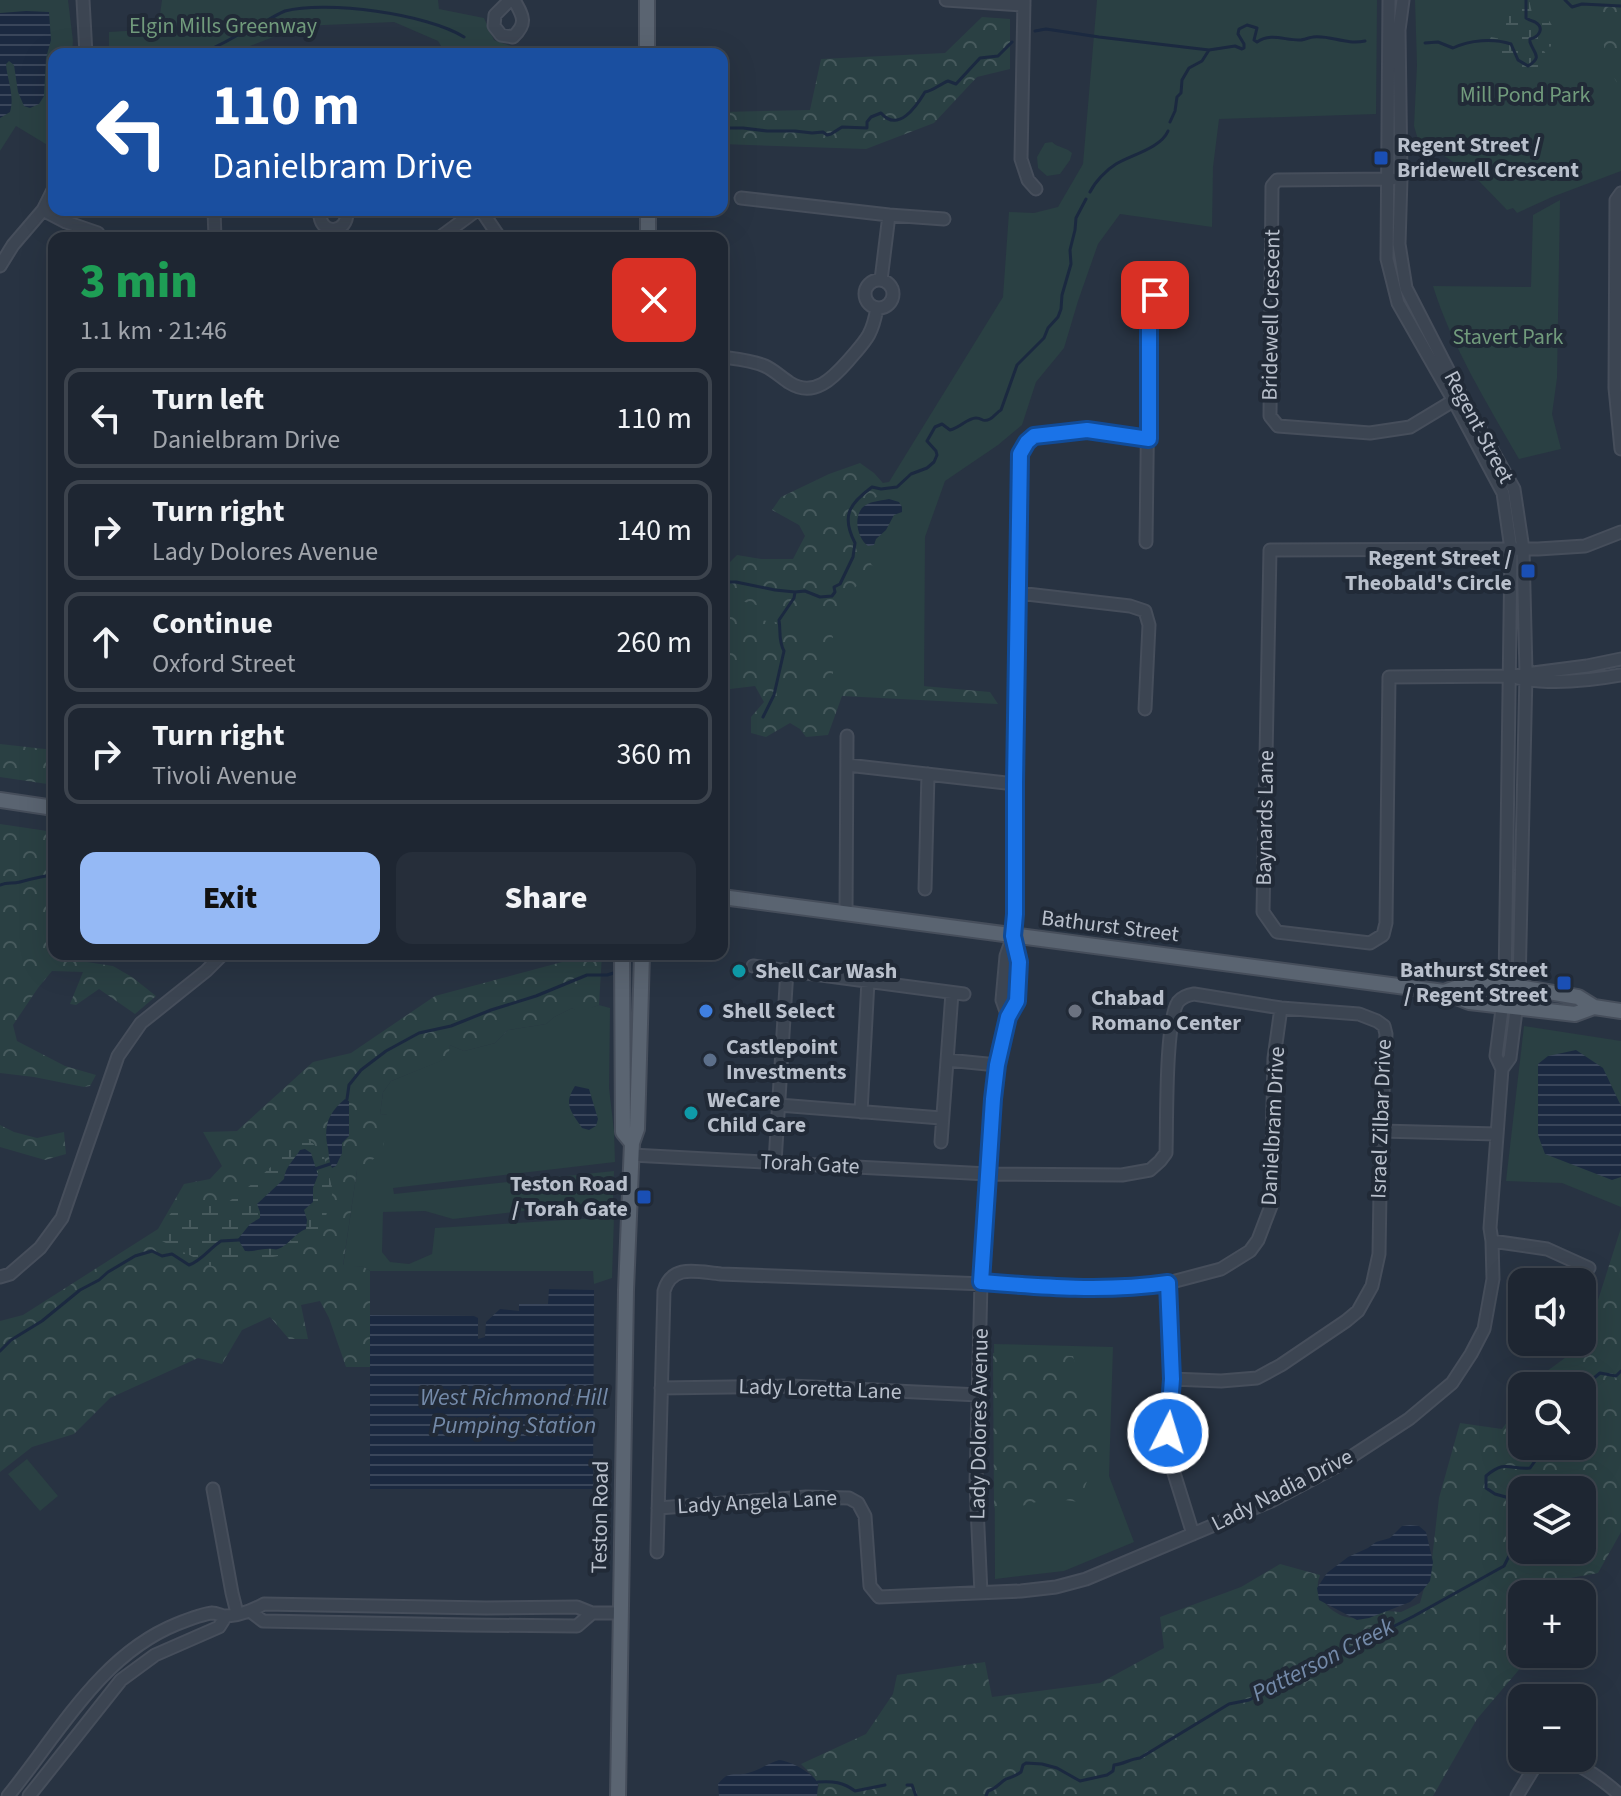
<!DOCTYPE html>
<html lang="en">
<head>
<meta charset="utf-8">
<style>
  :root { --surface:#1e2632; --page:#262e3a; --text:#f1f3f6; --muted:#a1a5ac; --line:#3c434d; --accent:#95b9f5 }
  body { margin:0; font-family:"Source Sans 3",sans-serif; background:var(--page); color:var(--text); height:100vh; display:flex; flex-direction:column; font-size:30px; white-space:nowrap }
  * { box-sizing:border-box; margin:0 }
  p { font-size:26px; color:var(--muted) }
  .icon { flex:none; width:44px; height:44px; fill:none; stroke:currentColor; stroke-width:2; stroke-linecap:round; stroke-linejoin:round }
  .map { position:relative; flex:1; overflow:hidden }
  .sheet { position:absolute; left:48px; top:232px; width:680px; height:728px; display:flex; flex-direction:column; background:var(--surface); border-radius:16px; box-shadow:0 8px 32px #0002,0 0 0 2px var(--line) }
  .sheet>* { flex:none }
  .guide { position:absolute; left:48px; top:48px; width:680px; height:168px; border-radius:16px; box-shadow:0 8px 32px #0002,0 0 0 2px var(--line); background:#1a4fa0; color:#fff; overflow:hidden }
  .buttons { position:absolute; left:1508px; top:1268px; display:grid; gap:16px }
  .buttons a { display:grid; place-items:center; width:88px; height:88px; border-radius:16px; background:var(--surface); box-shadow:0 8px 32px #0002,0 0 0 2px var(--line); font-size:40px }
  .pin { position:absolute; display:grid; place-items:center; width:68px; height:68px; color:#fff; margin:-34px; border-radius:16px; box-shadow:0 4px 12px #0006 }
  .me { position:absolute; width:88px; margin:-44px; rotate:5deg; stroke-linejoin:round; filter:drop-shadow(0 0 6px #0008) }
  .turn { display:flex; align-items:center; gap:28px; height:168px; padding:0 32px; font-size:36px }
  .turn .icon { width:104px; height:104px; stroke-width:2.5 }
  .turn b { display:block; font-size:56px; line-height:68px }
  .round { display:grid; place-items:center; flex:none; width:84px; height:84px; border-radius:16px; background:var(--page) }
  .overview { display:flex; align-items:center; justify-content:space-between; height:136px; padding:0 32px }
  h1 { font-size:48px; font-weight:800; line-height:60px; color:#1e9e55 }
  .button { display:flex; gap:16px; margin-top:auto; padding:16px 32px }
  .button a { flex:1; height:92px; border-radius:16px; background:var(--accent); color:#111; font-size:32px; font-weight:800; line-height:92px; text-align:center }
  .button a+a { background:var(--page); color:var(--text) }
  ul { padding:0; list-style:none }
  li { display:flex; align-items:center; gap:24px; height:100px; margin:0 16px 12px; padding:0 16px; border:4px solid var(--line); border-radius:16px }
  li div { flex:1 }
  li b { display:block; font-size:30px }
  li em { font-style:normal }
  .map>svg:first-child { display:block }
  .green { fill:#2a4043 }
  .forest { fill:url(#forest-crowns); fill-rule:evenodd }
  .wetland { fill:url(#wetland-marsh) }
  .water { fill:url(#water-rules) }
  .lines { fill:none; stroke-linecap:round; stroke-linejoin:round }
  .stream { stroke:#1b2940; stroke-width:3 }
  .minor-casing { stroke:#464e5b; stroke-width:15 }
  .major-casing { stroke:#464e5b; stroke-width:18 }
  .minor { stroke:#3c4552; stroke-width:11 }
  .major { stroke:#5a6471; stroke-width:14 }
  .route-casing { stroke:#114b97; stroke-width:20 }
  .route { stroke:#1a73e8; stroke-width:14 }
  .transit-dot { fill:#1a4fb4; stroke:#212a37; stroke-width:3 }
  .culture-dot { fill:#0f9aa8; stroke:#212a37; stroke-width:3 }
  .shop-dot { fill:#3f7fe0; stroke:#212a37; stroke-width:3 }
  .worship-dot { fill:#6b7280; stroke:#212a37; stroke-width:3 }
  .service-dot { fill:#5c6f8a; stroke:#212a37; stroke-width:3 }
  .labels { text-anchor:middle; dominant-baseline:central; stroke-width:8; stroke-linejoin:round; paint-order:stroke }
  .park-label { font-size:22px; fill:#719b7c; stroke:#212a37 }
  .poi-label { font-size:22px; font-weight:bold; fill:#b9c0cc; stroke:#212a37; text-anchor:start }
  .street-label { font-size:22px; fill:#b9c0cc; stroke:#212a37 }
  .water-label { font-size:24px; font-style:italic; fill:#748aa9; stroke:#212a37 }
</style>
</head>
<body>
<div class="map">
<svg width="1621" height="1796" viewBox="0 0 1621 1796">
  <defs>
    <pattern id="forest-crowns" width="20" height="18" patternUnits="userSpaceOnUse" patternTransform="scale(2)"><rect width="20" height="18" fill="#2a4043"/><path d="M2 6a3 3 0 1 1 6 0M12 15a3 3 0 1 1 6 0" fill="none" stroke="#475a5d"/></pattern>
    <pattern id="wetland-marsh" width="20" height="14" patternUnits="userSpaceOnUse" patternTransform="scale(2)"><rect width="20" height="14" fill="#2a4043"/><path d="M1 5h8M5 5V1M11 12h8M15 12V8" fill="none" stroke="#475a5d"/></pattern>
    <pattern id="water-rules" width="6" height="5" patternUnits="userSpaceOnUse" patternTransform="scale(2)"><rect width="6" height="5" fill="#1b2940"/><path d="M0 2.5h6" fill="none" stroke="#3a465a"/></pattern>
  </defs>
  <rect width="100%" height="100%" fill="#283342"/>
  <path class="green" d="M0,0h68l5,41 -1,13h-18v95l-38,-23 -16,25z
    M162,0h276l1,9 45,9 10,22 17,6 2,8h-67l-8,-13 -44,-19 -92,4 -73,28h-120v-22l49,-3z
    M1097,0h280l-1,114 -157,5 -6,48 -1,60 -92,-13 -22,30 -20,57 -14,47 -28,34 -14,43 -24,20 -53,36 -20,56 -1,152 -202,-4v-113h69l47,-82 51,-8 114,-185 6,-85 25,1 24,-6 25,-43z
    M1415,0h206v171l-69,26 -35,16 -4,-5 -6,2 -30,-31 -31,-22 -27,-14 -5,-17 3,-61z
    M1052,142c6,6 14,5 20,11l-2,7 -10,14 -13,2 -9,-8 -1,-11 8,-14z
    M1560,200l-3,178 -5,36 9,35 -42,10c-32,-56 -67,-112 -86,-173l98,1 2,-72z
    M599,1005l11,3 -1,80 5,43 1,31 -222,26 1,6 220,-23 -1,30 -160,18 -28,-8 -42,1 -1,40 8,10 19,2 23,-10 3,-26 179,-11 -2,61 -18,6 -1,-13h-223l-6,-4 -21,-1 14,-96 30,-55 -7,-1 3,-22 8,-11 56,-23 3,-13 14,6 31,-8 13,-13 38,-6 8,-7 18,-9 7,3z
    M1524,1026l97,15v166l-59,-24 -56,-2z
    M994,1344l119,3 -4,129 25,66 -70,29 -69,8z
    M27,1459l31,37 -18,15 -32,-37z"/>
  <path class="forest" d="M1594,0h27v89l-13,-21 -10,-55z
    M982,17l28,2v50l-33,8 -43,46 -68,26 -144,-5v-32l88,-2 11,-51 124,-6z
    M860,463l14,10 16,18 -22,10c-18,37 -16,34 6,67l-39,40 -75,-2 -30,-8 -8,12v-49l8,1 7,-7 24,4h32l12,-23 -6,-11 -27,-15 9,-13 48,-23z
    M722,615l106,14 5,8v41l157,14 8,12 -156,-8 -14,39 -22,2 -6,-8 -10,-6 -24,14 -15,-4v-16l13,-15 -9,-16 -33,4z
    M0,744l54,6v35l-54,-8z
    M0,824l54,8v122h37l-4,8 26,4 19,11 24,19 -21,18 -36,-25 -23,16 -6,-1 13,-32 -31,-1 -14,17 -25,37 4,16 48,25 31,9 -6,11 -6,1 -50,-10 -34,-4z
    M592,954h10l-3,51 -20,7 -7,-4 -18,9 -8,7 -38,6 -13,13 -31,8 -14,-6 -2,13 -57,23 -8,11 -3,22 7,1v15l-6,24 -24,16 -14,95 21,2 6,4v96h-24l-17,-49 -9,-17 -19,4 7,34h-19l-19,-22 -28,13 -20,34 -24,-6 -88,40 -36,36 -42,13 -32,25v-151l23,-6 135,-86 26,-45 26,-5 12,-13 -19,-34 34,-1 76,-69 38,-9 84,-57z
    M0,1125l14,7 23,6 27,-6 2,22 -21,6 -45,-13z
    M1621,1228v304l-23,41 -33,6 -8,15h-35v60h7l-6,11 -46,54 -44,77h-619l5,-10 -5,-9 -13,-13 65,-30 27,-40 4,-19 88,-13 7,35 108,-14 64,-35 -4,-31 81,-30 39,-23 40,11c-1,4 -3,8 -2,12 2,22 36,43 53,23l30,2 19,-9 12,-44 7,-61 21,-75 42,6 20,-28v45h60v-60h-50l7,-9 45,-33zM1522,1490h60v60h-60z
    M993,1353l80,3 13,47 15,9 2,28 -24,62 -28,-4 -48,13 -9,-4z"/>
  <path class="wetland" d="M1509,0h20l4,17 4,4 6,-3 5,1 5,8 7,4 1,12 -3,3 -14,1v4l4,6v4c-22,16 -27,8 -45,-7 -5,-5 -10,-8 -14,-13l2,-4 15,3 5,-2v-4l-6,-1z
    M305,1136l18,17 10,38 -11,39 -34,24 -30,6 -26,2 -12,6 -11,-3 -47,-24c0,-19 10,-38 31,-39 9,0 18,4 26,7l33,-25z"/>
  <path class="water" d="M26,11l23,1 2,28 -5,18 -2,38 -5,8 -9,4 -6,-2 -6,-14 -4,-27 -5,-4 -3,3c1,16 9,31 4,48l-10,6v-105z
    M889,499l10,3 3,5v5l-8,3 -8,15 -10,9 -2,6 -6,1c-10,-7 -15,-27 -6,-38 7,-7 17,-7 27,-9z
    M1576,1050l27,18 18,38v71l-9,3 -67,-26 -7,-19v-71l10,-8z
    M575,1086l14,3 9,30 -2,7 -7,4 -7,-2c-11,-17 -19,-23 -7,-42z
    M345,1099l4,2v35l-7,7v10l-6,13 -4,2c-3,-7 -3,-13 -4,-20 -5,-21 0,-35 17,-49z
    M305,1149l6,4 7,22 -5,13v14l-9,8 3,10 -1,9c-11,4 -17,16 -28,20 -2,1 -4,0 -6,0 -9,-1 -18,3 -27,2l-7,-12 12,-15 10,-6v-6l-3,-8 27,-25c1,-12 10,-19 16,-29z
    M549,1289l45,1 -1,199h-223v-174l104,1 4,2v21l7,-2 1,-15 14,-13 19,2v-7h29z
    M1410,1525l9,1 7,6 7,30 -3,19 -7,9 -13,12 -41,16 -12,2 -38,-20 -2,-12 10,-15 21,-16 20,-9 8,-6 14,-4 12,-12z
    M779,1760c12,1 33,13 39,23l-1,13h-98l-1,-12c12,-15 17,-7 30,-11 11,-3 21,-10 31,-13z"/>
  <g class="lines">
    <path class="stream" d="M1565,0l7,7 10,-3 39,2
      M1035,31l11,-2 53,8 110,13 26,-4 7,3 2,-1v-4l-6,-10 1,-5 8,-4 10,3 -3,12 3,2c14,-10 29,-1 44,-2 1,0 11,-3 12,-3 18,-2 32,8 52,4
      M1425,43l13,-1 15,6c17,-8 40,-10 58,-4l7,16 10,6c15,-9 6,-12 2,-24v-3c9,-2 15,-11 5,-17 -3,-1 -6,-2 -9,-4v-18
      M481,53l1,1
      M197,54c14,-4 27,-11 39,-18 5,-3 11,-4 17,-7 11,-6 20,-13 32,-18 41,-11 143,3 179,26
      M1170,122l5,-11 2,-14 4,-4 1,-13 7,-12 13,-7 7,-11
      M722,128h21l24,3h28l17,2 11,-1 4,3 4,-1 11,-7 25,1v-6l4,-5 10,-4c17,20 35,-6 44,-21 8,-1 15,-8 23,-11l8,3 24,-26 18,-2 14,-14
      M1090,192c5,-10 16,-22 26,-28 15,-9 45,-16 52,-33
      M722,582h14l39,8 20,2 10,-1 15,6 12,-1 3,-4 -1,-5 6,-3 13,-27 2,-14c-14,-27 -6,-39 17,-56l9,2 16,-2 14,-13 16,-6 7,-6 3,-7 -1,-4 -9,-10 8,-14 7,-3 8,6c10,-2 17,-12 26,-12 7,0 6,5 14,1 4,-2 7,-7 11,-9l16,-45 27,-27 4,-10 10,-11 3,-8 1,-14 9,-31 -1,-14 5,-20 1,-12 10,-19
      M763,717l11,-22 10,-44c-6,-11 -3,-19 -5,-31l15,-22 1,-6
      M0,885c8,-3 12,-1 20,-3 11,-3 22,-6 34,-7
      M347,1099l2,-14 12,-15 25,-19 33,-18 32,-7 40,-16 45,-14 51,-21h20l10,-3
      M315,1169l15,-5
      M0,1351l11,-11 31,-19 38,-31 19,-10 9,-8 27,-16 17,-5 10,5 10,-2 17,11c12,-4 21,-17 32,-24l18,-1
      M1582,1391l6,-2 6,-11 6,-5 16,3 5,-5
      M818,1782c15,-1 25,0 37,9l30,-6
      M907,1785h5l4,11
      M986,1796l2,-5c10,-3 11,-8 18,-12 6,-2 10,-3 15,-7l2,-7 3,-2 16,1 15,4 23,13 27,-6 6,-4 1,-6c10,-1 16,-6 26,-7l89,-54 20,-4 165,-84 90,-50 10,-20 8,-28 -4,-13 -5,-6 -18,-5 -9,-6v-12c20,-17 24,-6 44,-8l5,-7 -3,-9 1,-6"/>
    <g class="minor-casing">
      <path id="minor" d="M83,0l3,54
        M510,0l-15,15 -1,11 7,9 12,2c15,-14 10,-21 1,-37
        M946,0l78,5
        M1024,0l-3,159 7,21 8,9
        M1403,0l-4,30 2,148 -2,66 7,44 55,107 53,94 9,60 3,124 -7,314 -9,71 -8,11
        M1392,179l-115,1 -5,6 -2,230 8,10 92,7 40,-6 48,-29
        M1621,193l-5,7 -1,188 6,61
        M741,198l148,17 55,4
        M43,210l23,12 32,11 2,5
        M214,210l1,28
        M320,210c-3,26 29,26 27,0
        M481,210l19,28
        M439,238l38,-28
        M0,266l13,-21 30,-35 11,-22
        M881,280l8,-65
        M865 294a14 14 0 1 1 28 0a14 14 0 1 1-28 0Z
        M722,357c15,2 29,3 43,9 9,4 17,12 25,17 24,15 43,-5 58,-22 18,-21 24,-25 29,-53
        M1621,532l-36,14 -47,3 -268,1 -7,362 14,20 93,11 13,-8 3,-12 3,-246 121,-1 77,-10 34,-7
        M1146,542l3,-233 6,-14 -1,-15 -10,-5 -13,6 -2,12 8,14 12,2
        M1018,593l112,13 15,5 4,14 -4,84
        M1518,678c33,7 70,3 103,-3
        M847,765l168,19
        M925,889l3,-115
        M846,914l1,-178
        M753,966l211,28
        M1008,1017l-6,-17 4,-44 7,-20 2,-22v-130l5,-330 7,-12 7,-6 53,-6 62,9
        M947,1060l50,5
        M779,1105l162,13
        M861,1112l7,-131
        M1381,1131l116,3
        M941,1142l11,-149
        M632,1155l356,19 134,1 28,-5 10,-9 6,-8c1,-29 -1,-131 12,-151 4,-5 10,-7 16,-8l87,14 78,6 18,7 7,5 2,8 -5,97 -2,123 -7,32 -14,25 -12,10 -65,44 -24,13 -36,3 -49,-2
        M775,1162l12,-192
        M1492,1241l55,8 42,19
        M0,1277l10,-3 30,-26 22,-30 56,-162 23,-33 65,-52 17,-17
        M1168,1283l4,96 -4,54 1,24 24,77
        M661,1388l130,-2 188,9
        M213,1489l19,104 5,20
        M658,1508l148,-11 43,1 9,5 7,13 5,70 9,11 142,-6 35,-4 30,-8 185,-78 66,-35 72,-47 43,-36 19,-29 13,-25 9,-50 -1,-38 -2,-13 12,-159 -6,-13 9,-70 6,-437 -8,-56 -49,-92 -56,-98 -11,-44 2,-259
        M657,1552l7,-261c8,-28 34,-19 57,-17l397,15 50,-6 53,-14 29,-18 8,-11 13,-34 3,-148 7,-50
        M981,1593l-5,-108 5,-203 12,-183 4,-34 11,-48 9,-16 2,-39 -6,-25
        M250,1611l13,10 204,4 110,1 15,-13
        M1560,1758c24,8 42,21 61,38
        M8,1796c50,-61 92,-141 169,-172 10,-4 25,-10 35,-11 4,0 8,2 12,3 13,0 29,-6 40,-12l222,4 91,-1 15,6h29
        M29,1796l92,-116 34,-25 64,-28 7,-11
        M1517,1796l23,-38"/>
    </g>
    <g class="major-casing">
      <path id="major" d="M647,0v54
        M648,210v28
        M0,800l54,8
        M722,897l722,95 25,10 106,12 19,-7
        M622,954l1,178 9,11
        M1444,992l25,-9 50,4 59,10 16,10 27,4
        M618,1796l8,-506 6,-147 5,-14 5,-175"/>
    </g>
    <use href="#minor" class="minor"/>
    <use href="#major" class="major"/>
  </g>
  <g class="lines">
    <g class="route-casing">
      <path id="route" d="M1155,295l-6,14v130l-62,-9 -26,3 -27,3 -7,6 -7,12 -5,330v130l-2,22 6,26 -2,39 -9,16 -11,48 -4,34 -12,183c63,5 125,10 187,1l4,96 -4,54"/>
    </g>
    <use href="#route" class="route"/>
  </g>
  <g class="transit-dot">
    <rect x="1373" y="150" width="16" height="16" rx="4"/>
    <rect x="1520" y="563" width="16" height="16" rx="4"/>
    <rect x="1556" y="975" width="16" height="16" rx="4"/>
    <rect x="636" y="1189" width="16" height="16" rx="4"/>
  </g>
  <g class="culture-dot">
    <circle cx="739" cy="971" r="8"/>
    <circle cx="691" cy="1113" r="8"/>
  </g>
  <circle class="shop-dot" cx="706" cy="1011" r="8"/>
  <circle class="worship-dot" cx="1075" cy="1011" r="8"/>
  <circle class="service-dot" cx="710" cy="1060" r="8"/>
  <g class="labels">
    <g class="park-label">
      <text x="223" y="26">Elgin Mills Greenway</text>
      <text x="1525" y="95">Mill Pond Park</text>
      <text x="1508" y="337">Stavert Park</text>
    </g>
    <g class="poi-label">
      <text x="1397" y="145">Regent Street /<tspan x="1397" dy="25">Bridewell Crescent</tspan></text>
      <text x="1512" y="558" text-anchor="end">Regent Street /<tspan x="1512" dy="25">Theobald's Circle</tspan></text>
      <text x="1548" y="970" text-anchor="end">Bathurst Street<tspan x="1548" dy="25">/ Regent Street</tspan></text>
      <text x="755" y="971">Shell Car Wash</text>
      <text x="1091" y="998">Chabad<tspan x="1091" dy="25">Romano Center</tspan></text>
      <text x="722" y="1011">Shell Select</text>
      <text x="726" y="1047">Castlepoint<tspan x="726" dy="25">Investments</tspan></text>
      <text x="707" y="1100">WeCare<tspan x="707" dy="25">Child Care</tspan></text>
      <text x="628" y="1184" text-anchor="end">Teston Road<tspan x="628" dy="25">/ Torah Gate</tspan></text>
    </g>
    <g class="street-label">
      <text transform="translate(1271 315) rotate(-89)">Bridewell Crescent</text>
      <text transform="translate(1479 427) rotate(62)">Regent Street</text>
      <text transform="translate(1265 818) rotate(-89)">Baynards Lane</text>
      <text transform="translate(1110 926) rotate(7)">Bathurst Street</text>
      <text transform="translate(1381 1119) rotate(-88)">Israel Zilbar Drive</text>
      <text transform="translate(1273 1126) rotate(-87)">Danielbram Drive</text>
      <text transform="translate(810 1164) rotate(3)">Torah Gate</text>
      <text transform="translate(820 1389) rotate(2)">Lady Loretta Lane</text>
      <text transform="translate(979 1424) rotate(-89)">Lady Dolores Avenue</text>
      <text transform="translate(1282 1490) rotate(-27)">Lady Nadia Drive</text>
      <text transform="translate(757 1502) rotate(-3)">Lady Angela Lane</text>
      <text transform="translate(600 1517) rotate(-89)">Teston Road</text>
    </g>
    <g class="water-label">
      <text x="514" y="1397">West Richmond Hill<tspan x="514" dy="28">Pumping Station</tspan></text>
      <text transform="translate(1323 1660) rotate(-27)">Patterson Creek</text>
    </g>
  </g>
</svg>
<div class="buttons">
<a><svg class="icon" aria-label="sound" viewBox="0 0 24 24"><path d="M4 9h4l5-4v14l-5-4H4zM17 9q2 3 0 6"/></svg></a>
<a><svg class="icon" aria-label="search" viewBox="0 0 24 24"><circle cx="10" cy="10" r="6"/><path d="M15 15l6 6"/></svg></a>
<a><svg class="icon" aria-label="layers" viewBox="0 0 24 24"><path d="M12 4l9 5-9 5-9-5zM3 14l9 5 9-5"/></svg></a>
<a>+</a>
<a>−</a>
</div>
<div class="pin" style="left:1155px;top:295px;background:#d93025"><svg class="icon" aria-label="arrive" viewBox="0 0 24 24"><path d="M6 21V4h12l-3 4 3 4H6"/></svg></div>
<svg class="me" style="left:1168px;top:1433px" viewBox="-20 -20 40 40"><circle r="17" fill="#1a73e8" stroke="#fff" stroke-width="3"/><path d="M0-11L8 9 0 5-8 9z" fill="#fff"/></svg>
<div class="guide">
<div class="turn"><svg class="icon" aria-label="left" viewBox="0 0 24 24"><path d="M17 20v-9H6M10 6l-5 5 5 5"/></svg><div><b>110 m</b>Danielbram Drive</div></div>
</div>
<section class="sheet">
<div class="overview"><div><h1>3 min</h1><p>1.1 km · 21:46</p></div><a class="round" style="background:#d93025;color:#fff"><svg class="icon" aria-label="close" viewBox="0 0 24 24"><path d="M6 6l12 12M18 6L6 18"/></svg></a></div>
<ul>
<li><svg class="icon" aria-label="left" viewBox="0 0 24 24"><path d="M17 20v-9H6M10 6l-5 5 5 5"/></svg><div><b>Turn left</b><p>Danielbram Drive</p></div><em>110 m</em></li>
<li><svg class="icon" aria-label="right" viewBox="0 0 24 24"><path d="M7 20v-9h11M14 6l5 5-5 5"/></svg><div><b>Turn right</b><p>Lady Dolores Avenue</p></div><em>140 m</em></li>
<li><svg class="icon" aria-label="ahead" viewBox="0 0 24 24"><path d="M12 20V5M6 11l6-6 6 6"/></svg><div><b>Continue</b><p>Oxford Street</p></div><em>260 m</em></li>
<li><svg class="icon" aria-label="right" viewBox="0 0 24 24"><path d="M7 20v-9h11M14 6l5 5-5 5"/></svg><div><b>Turn right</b><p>Tivoli Avenue</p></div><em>360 m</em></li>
</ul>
<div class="button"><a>Exit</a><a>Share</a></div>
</section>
</div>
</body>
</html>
